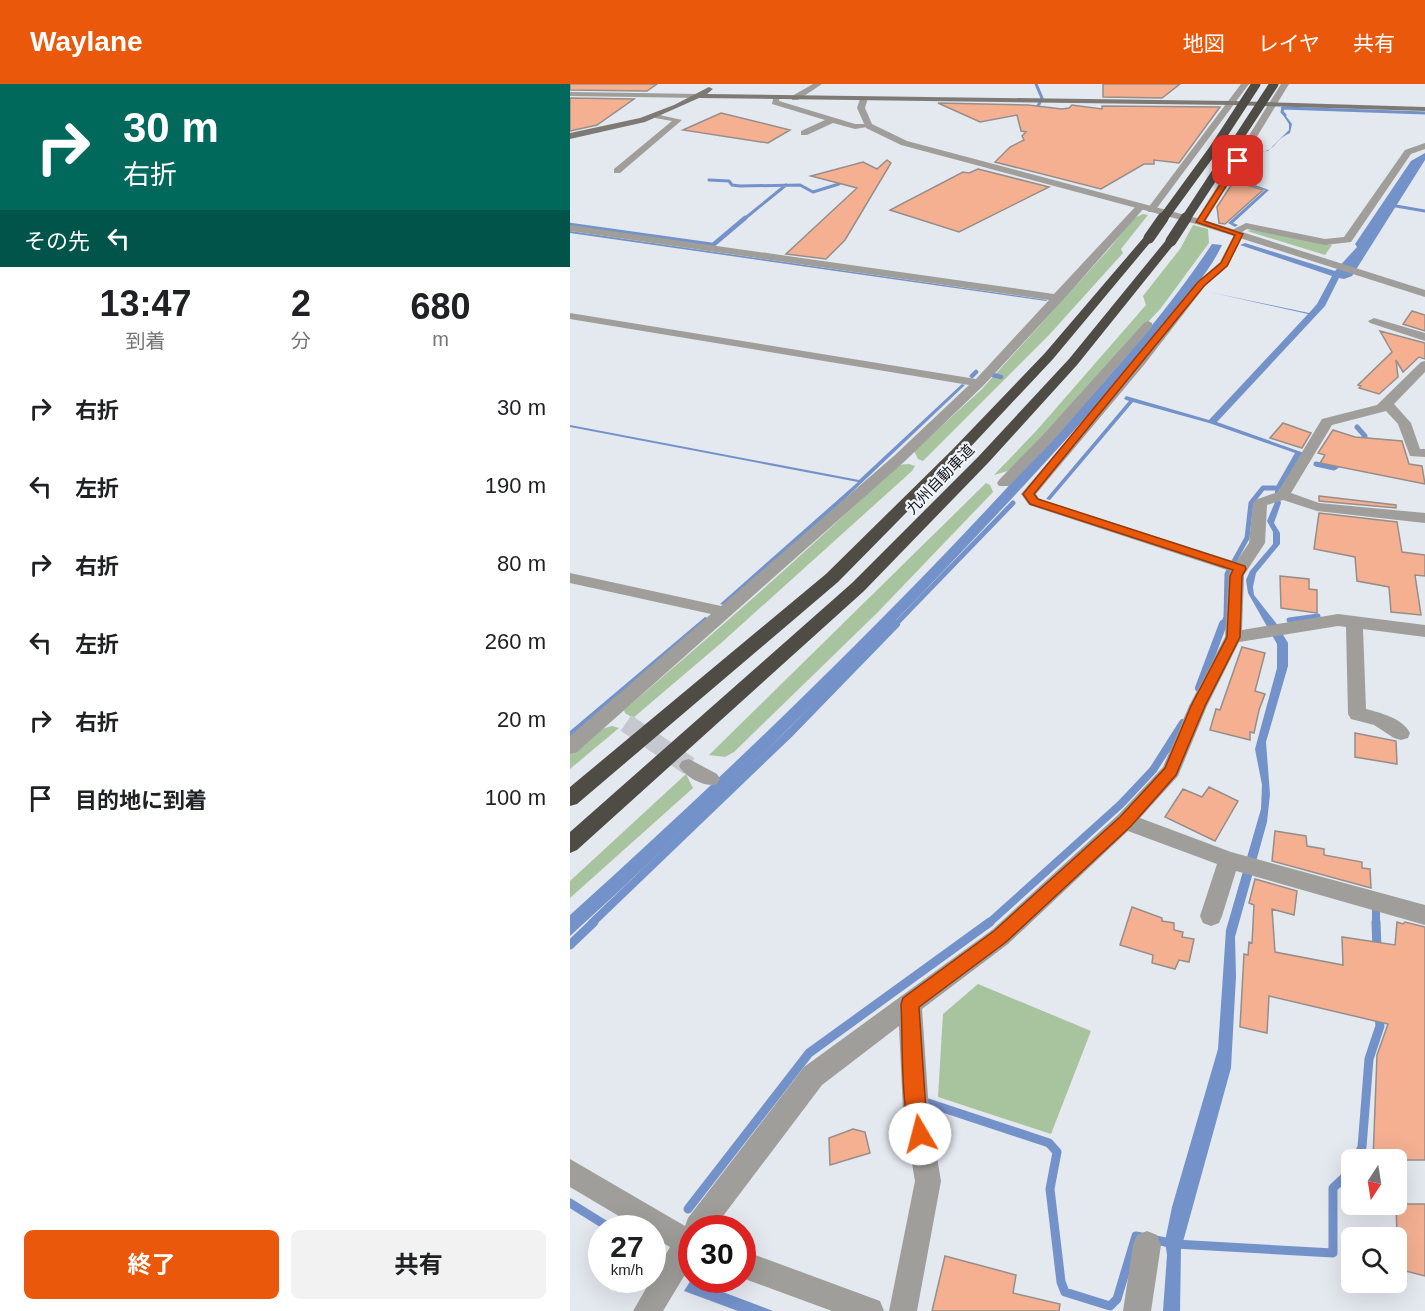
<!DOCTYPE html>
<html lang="ja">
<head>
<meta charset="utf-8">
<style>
  :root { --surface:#fff; --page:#f2f2f2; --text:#202124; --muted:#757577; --accent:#ea580c }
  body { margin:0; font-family:Arial,"Noto Sans JP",sans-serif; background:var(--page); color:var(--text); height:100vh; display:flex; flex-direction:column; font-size:22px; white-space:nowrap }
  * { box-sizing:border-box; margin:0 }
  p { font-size:20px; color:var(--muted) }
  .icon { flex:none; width:33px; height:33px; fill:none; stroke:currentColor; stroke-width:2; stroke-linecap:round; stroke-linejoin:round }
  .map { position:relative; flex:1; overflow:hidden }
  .side { display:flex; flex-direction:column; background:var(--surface); width:570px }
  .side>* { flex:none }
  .hud { background:#00695c; color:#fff; overflow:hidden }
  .needle { width:39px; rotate:192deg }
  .controls { position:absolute; left:771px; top:1065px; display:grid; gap:12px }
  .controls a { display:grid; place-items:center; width:66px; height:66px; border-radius:9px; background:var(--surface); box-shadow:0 6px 24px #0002; font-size:30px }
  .speed { position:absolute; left:18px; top:1131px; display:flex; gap:12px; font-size:30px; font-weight:700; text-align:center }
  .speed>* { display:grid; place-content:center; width:78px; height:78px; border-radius:50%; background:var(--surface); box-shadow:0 6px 24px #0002; line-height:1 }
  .speed small { font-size:15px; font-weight:400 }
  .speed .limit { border:9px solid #d22; background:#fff; color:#111 }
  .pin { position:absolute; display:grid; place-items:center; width:51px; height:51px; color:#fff; margin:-26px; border-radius:12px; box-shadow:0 3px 9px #0006 }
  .me { position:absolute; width:66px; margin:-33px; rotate:352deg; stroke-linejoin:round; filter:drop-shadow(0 0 4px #0008) }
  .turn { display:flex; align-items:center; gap:21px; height:126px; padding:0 24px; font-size:27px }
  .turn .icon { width:78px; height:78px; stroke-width:2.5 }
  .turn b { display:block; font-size:42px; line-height:51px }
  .then { display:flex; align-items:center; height:57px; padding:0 24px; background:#0003; gap:12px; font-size:22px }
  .eta { display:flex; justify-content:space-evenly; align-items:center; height:102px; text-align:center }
  .eta b { font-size:36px; font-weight:700; line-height:42px }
  .action { display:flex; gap:12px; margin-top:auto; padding:12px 24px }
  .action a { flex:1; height:69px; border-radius:9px; background:var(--accent); color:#fff; font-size:24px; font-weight:700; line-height:69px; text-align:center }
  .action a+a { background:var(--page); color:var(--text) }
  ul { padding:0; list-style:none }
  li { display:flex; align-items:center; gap:18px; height:78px; padding:0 24px }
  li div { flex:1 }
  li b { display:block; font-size:22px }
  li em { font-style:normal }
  header { display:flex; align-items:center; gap:36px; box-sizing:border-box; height:84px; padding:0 30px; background:var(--accent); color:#fff }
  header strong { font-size:28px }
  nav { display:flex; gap:33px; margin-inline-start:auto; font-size:21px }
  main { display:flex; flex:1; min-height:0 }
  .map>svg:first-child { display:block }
  .green { fill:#a8c49e }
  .water { fill:#7492ca }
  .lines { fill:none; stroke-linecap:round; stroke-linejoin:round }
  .stream-far4 { stroke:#7492ca; stroke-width:3 }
  .stream-far3 { stroke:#7492ca; stroke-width:4.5 }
  .stream-far2 { stroke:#7492ca; stroke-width:5 }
  .stream-far1 { stroke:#7492ca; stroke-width:8 }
  .stream { stroke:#7492ca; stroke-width:9 }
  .building { fill:#f4b091; stroke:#958e8b; stroke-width:1.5 }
  .minor-tunnel { stroke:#c5c8cf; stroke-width:19; stroke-dasharray:19 10; stroke-linecap:butt }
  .minor { fill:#9f9e9b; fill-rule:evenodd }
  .tertiary { fill:#9f9e9b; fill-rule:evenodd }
  .secondary { fill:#7d7a76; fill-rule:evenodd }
  .motorway { fill:#4f4c46; fill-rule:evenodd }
  .motorway-bridge-far1 { stroke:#4f4c46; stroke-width:9 }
  .motorway-bridge { stroke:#4f4c46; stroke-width:11 }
  .route { fill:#ea580c; stroke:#983908; stroke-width:1.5 }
  .labels { text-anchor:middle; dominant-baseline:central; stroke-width:4.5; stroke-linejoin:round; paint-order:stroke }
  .far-street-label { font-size:15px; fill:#141518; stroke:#f1f5fc }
</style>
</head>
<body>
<header>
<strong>Waylane</strong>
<nav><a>地図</a><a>レイヤ</a><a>共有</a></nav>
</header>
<main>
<section class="side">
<div class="hud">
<div class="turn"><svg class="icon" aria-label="right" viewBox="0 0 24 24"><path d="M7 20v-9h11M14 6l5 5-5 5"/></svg><div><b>30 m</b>右折</div></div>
<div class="then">その先<svg class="icon" aria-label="left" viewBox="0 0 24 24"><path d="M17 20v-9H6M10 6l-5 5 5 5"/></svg></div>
</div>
<div class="eta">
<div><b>13:47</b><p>到着</p></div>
<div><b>2</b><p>分</p></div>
<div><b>680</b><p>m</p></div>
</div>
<ul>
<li><svg class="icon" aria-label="right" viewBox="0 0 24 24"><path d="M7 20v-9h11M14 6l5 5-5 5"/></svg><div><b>右折</b></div><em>30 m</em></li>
<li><svg class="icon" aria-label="left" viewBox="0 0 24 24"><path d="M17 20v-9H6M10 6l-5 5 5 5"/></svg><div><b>左折</b></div><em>190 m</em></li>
<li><svg class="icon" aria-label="right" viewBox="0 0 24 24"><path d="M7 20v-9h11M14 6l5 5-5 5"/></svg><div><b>右折</b></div><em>80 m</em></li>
<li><svg class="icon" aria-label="left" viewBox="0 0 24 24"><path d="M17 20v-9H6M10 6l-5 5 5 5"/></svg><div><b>左折</b></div><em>260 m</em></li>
<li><svg class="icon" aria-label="right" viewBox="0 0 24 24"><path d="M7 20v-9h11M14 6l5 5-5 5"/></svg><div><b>右折</b></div><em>20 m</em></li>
<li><svg class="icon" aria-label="arrive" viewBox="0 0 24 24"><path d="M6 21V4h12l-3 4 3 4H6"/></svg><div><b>目的地に到着</b></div><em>100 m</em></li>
</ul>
<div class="action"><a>終了</a><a>共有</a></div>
</section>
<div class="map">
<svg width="855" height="1227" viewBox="0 0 855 1227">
  <rect width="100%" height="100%" fill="#e4e8ef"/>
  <path class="green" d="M573,130l5,1 -27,34 2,4 -74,82 -126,126 -5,-2 -4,-8 67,-61 128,-141 25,-31z
    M623,141l15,4 1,14 -48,65 -150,162 -17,5 43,-45 109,-125 -3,-9 37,-47z
    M682,146l80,15 -7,10 -78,-24z
    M339,380l6,2 -3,5 -192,173 -87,74 -8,-5 -1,-3c93,-79 185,-160 273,-245z
    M416,399l4,2 3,7 -116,121 -143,139 -9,5 -16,-2z
    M42,642l7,2 -49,41v-16l28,-23z
    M116,690l7,14 -123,110v-17z
    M408,900l113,47 -40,103 -113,-37 5,-83z"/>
  <path class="water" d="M711,23l3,1 -1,4 9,12 -2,9c-17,7 -11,17 -35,21l-14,26 28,10 -36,33 5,2 -3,2 -7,-4 37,-33 -27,-9 16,-28 14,-2 21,-21v-6l-8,-12z
    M855,69v7l-73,116 -8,3 -5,-1 -14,28 -108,116 87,31 -26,39 3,11 -7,20 6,10v11l-24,29 -3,14 1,8 22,28 12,20v23l-22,76 4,52 -3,28 -32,115 1,39 -5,92 -50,181 -1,62h-17l4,-56 -2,-14 7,-34 46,-158 8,-119 35,-121 1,-24 -7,-36 22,-81v-24l-29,-51 -2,-13 4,-9 23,-27v-12l-6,-11 8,-19v-14l20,-35 -86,-30 -76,-21 -83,98 -4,-1 83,-98 -5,-2 2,-3 83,24 99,-106 -99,-22 100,21 8,-9 15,-28 -92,-31 5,-2 90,28 22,-24 -2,-3 56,-83z
    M0,147l477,69 -1,1 -476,-68z
    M642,160l10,1c-12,26 -33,48 -50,70 -39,49 -80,96 -122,142 -152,166 -313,327 -480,479v-21c155,-140 306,-285 447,-438 68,-73 140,-150 195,-233z
    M392,300l3,1 -153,145 -88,75 -4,-1 138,-122 -288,-55v-2l289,55z
    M135,533l3,1 -138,119v-6z
    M121,1196l82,31h-35l-54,-20z"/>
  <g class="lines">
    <path class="stream-far4" d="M465,28l7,-14 -6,-14
      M715,31l-3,-3 1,-4 142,5
      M139,96l20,1 3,4 8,1 60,-1 13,7 26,-8
      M820,121l35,6
      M173,136l43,-35"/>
    <path class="stream-far3" d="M0,141l143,20 32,-27
      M423,291l8,2
      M402,292l4,-4"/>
    <path class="stream-far2" d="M787,343l8,9 -5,8
      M746,380l18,4 10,-7
      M719,536l29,-4
      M325,541l118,-122
      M653,541l3,-8 1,-43 20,-36 4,-35 12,-15h12"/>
    <path class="stream-far1" d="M629,604l24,-64
      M806,827v12
      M22,839l199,-191 105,-108
      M419,839l132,-119 32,-34 30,-47"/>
    <path class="stream" d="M806,838l1,28
      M0,861l24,-23
      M358,1019l121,40 8,9 -7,37 11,93 4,10 45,14 7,-7 19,-63 39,8 158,9v-65l19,-18
      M786,1076l6,-13 7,-88 11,-33 -1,-11
      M0,1119l40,25
      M118,1125l121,-156 181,-131"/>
  </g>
  <path class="building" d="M0,0h87l-10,7 -77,-1z
    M533,0h77l-18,14 -59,-1z
    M0,14l64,1 -37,26 -27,6z
    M368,19l90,2 34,4 7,-1 3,-3 30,4v-3l118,1 -41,56 -25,-3v4h-10l-43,25 -106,-27 15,-15 14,-7 -2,-4 4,-4 -5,-1 -4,-16 -37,7z
    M151,29l69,17 -22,13 -85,-13z
    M317,76l4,3 -46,77 -19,19 -40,-5 71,-66 -46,-12 52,-14 14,7z
    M408,85l71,18 -90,45 -69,-22 73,-38 6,1z
    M664,97l29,9 -38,34 -6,-1 -2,-16z
    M842,227l13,4v16l-22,-7z
    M810,247l45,12v16l-6,-2 -16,15 -7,-12 2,17 -19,17 -20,-6 2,-2 -3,-1 34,-33z
    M713,339l28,10 -9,15 -32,-10z
    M763,346l22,7 47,4 7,23 13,2 3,18 -105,-21 5,-8 -7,-2z
    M749,412l77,9v3l-77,-7z
    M749,429l78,9 5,30 23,3v21l-10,-1 6,40 -30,-3 -2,-25 -32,-6 -2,-24 -41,-8z
    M710,492l29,3v10l8,1v23l-36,-5z
    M672,563l23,6 -10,38 10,3 -6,16 -5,23 -4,-1v8l-40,-10 6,-21 4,1z
    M785,649l41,8 1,23 -42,-7z
    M639,703l29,14 -23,40 -50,-24 18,-28 19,8z
    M705,747l31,5 1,10 17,3v6l38,7v6l8,1 1,19 -99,-27z
    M685,795l42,12 -3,24 -22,-6 3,43 68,13 -1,-28 53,8 2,-23 6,2 2,-2 20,5v233h-52l4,-105 11,-31 -119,-28 -2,37 -27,-6 4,-73 4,1 1,-13 3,1 2,-38 -5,-2z
    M562,823l30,11v3l12,2v7l9,2 -1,5 12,2 -5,23 -10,-2 -4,9 -23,-6 1,-8 -33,-10z
    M283,1045l12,3 5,21 -40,12 -1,-27z
    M826,1120h29v72l-27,-7z
    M375,1172l71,19 -3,18 47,11 -1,7h-127z"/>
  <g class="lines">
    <path class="minor-tunnel" d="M56,639l63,43"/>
    <path class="minor" d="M243,0h9l-24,16h-6v-4z
      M671,0h8l-95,128h-6v-4z
      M711,0h8l-84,138 -9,2 -1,-2z
      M0,8l129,2 4,2 -4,2 -129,-2z
      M204,11h6l-1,6 76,23h14l4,2 -18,3 -22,-6 -26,12h-6v-4l24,-11 -53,-16z
      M85,30l27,6 -62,53h-6v-4l58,-48 -17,-3z
      M855,59v6l-14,5 -60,88 -26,3 -78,-16 -5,3 2,2 -16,32 -23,20 -61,79 -108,129 3,5 197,63 13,-19 4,-40 2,-3 23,-8 44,-73 55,-14 44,-43 4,-1v11l-31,32 17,19 9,26h5v8l-15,-1 -12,-32 -12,-13 -54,14 -41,68 28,10 106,10v10l-108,-12 -34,-11 -16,5 -2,38 -21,32 -2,55 96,-16 87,11v12l-62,-8 3,80c15,4 36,9 44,24l-2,5 -7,2 -7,-2 -20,-13 -23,-6 -3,-5 -2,-87 -8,-1 -99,16 -32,64 -29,70 -38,42 91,34 194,53v20l-189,-54 -14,45 -3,7 -8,3 -8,-3 -3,-7 17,-52 -89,-33 -120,113 -86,65 7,102 12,70 -24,130h-28l26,-130 -12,-70 -4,-85 -77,59 -108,143h-22v35l-29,48h-30l37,-64 -18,-10v-9h-13l-69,-41v-28l115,67 3,-8 116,-151 188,-137 126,-115 45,-48 26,-61 36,-69 3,-62 2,-4 -201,-66 -8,-11 115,-135 61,-77 23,-20 15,-29 -3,-3 14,-7 79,16 19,-2 61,-87z
      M567,121l8,2 -82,93 -80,86 -78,75 -328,291 -7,2v-18l141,-122 -141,-31v-10l151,33 174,-151 74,-70 -399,-66v-6l406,66 73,-79 -479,-69v-6l484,69z
      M804,234l51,15v8l-55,-18 -2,-2z
      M578,237l4,2v4l-100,115 -43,44h-10l-2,-3 2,-3 43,-44 102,-113z
      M119,675l28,15 3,5 -3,5c-12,4 -32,-7 -38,-18l3,-5z
      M577,1147l10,4 4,10 -10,66h-28l10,-66 4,-10z
      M172,1166l138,51 4,10h-52l-90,-33z"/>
    <path class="tertiary" d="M291,12l7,2 -3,10 7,16 35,17 297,79 221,70v7l-229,-73 -295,-79 -35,-17 -9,-20z"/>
    <path class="secondary" d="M139,3l4,2 -6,5 525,7 193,6v4l-193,-6 -533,-7 -54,24 -75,17v-6l70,-15 34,-13z"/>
    <path class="motorway" d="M575,152l9,2 -101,121 -91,97 -124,126 -261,222 -7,2v-19l256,-213 126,-124 93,-97z
      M601,154l5,3 -1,2 -98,122 -89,98 -124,128 -287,259 -7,3v-21l282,-249 126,-126 91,-98 98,-120z"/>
    <path class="motorway-bridge-far1" d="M592,136l51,-70 43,-66
      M615,136l89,-136"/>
    <path class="motorway-bridge" d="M579,154l14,-20
      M601,157l15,-23"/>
  </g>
  <path class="route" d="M666,76l6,1 -38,60 39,13 -16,32 -23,20 -170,208 4,5 207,67 1,3 -4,7 -2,61 -35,69 -29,69 -45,51 -125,116 -87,65 7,104 4,23 -3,7 -7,3 -7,-3c-13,-31 -10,-101 -12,-137l2,-6 91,-67 126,-114 45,-49 26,-62 36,-69 3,-61 3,-6 -203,-66 -7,-10 175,-212 23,-19 14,-28 -39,-13z"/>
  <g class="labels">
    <g class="far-street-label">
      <text transform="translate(370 395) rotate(-46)">九州自動車道</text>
    </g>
  </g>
</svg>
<div class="controls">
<a><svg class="needle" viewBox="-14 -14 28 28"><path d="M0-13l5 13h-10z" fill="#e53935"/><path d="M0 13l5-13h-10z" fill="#757577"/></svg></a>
<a><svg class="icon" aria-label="search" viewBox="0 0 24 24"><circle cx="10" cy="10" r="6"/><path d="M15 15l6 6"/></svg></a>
</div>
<div class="speed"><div>27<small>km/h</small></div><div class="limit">30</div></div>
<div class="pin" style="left:668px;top:77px;background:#d93025"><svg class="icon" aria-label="arrive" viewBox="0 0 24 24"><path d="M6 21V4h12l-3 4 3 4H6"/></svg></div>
<svg class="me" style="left:350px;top:1050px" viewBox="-20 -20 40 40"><circle r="19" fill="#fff"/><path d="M0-13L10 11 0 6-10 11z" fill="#ea580c"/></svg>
</div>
</main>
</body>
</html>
